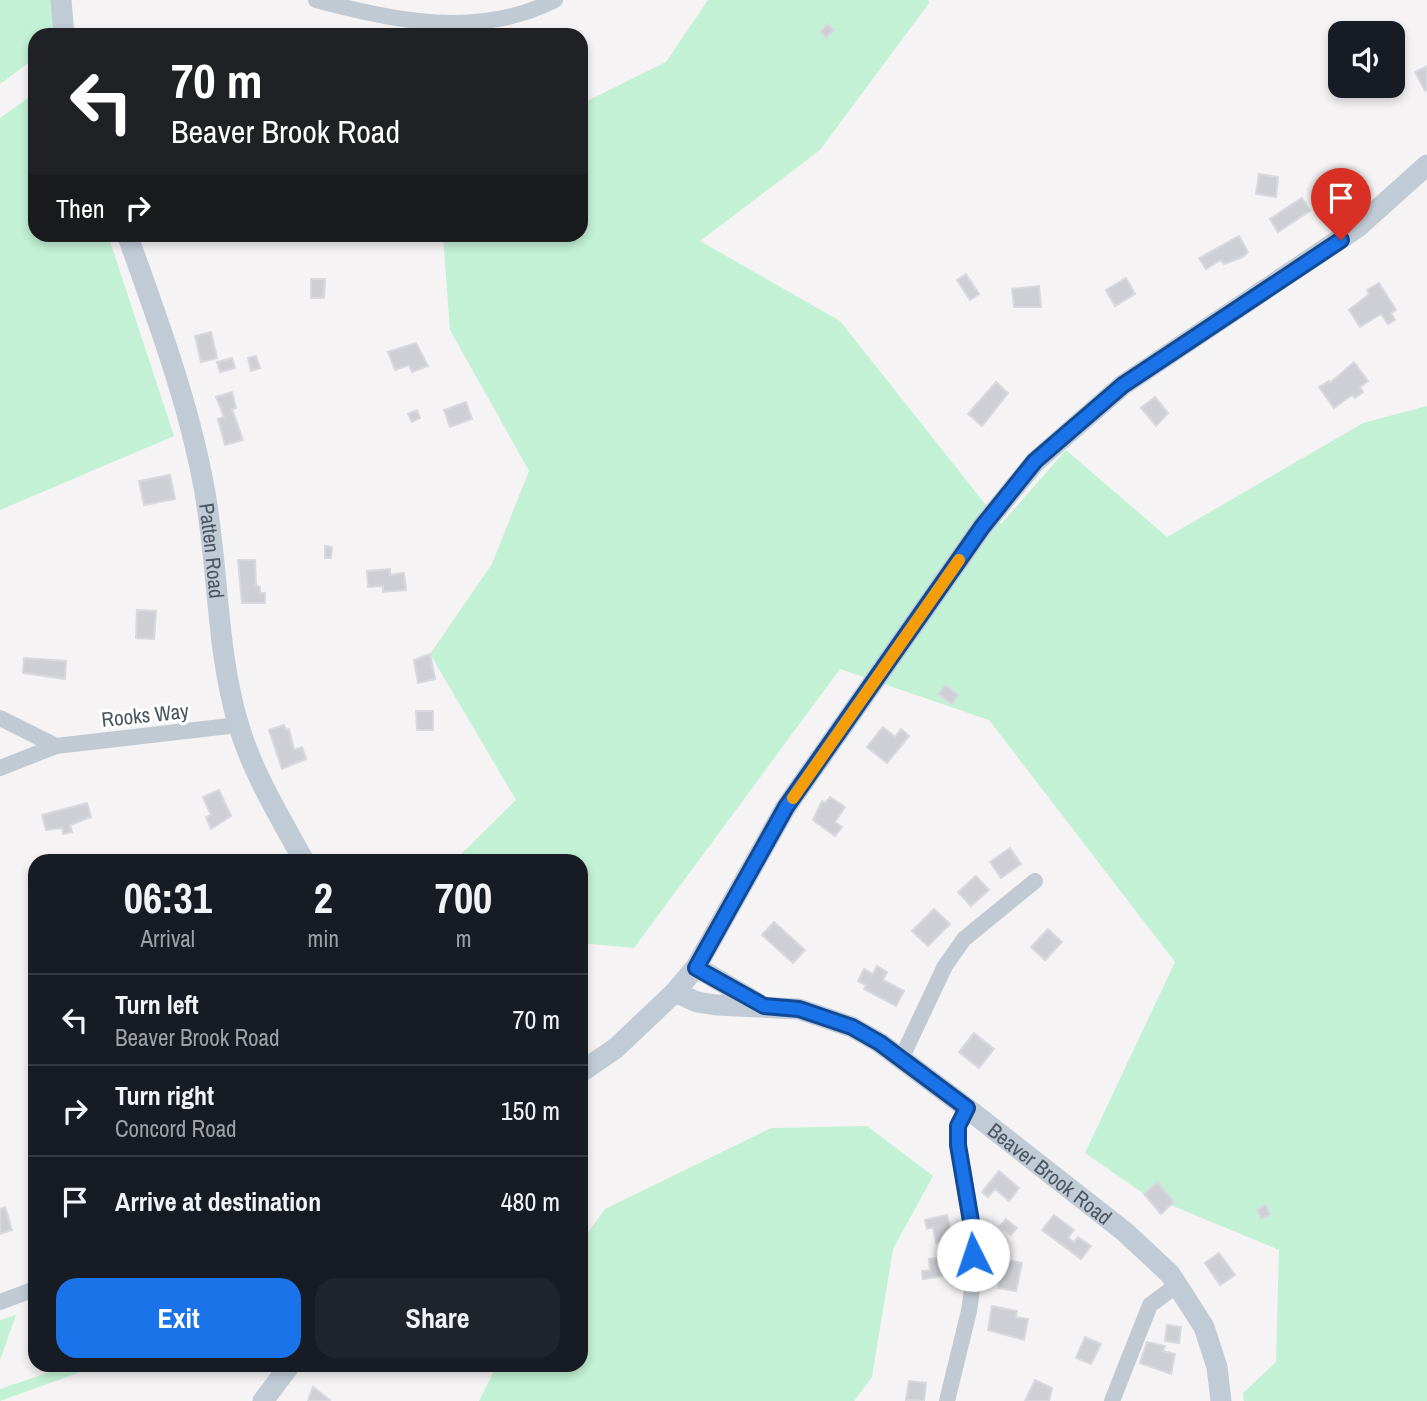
<!DOCTYPE html>
<html lang="en">
<head>
<meta charset="utf-8">
<style>
  :root { --surface:#171b24; --page:#20242c; --text:#f1f3f6; --muted:#9ea1a6; --line:#363941; --accent:#1a73e8 }
  body { margin:0; font-family:"Archivo Narrow",sans-serif; background:var(--page); color:var(--text); height:100vh; display:flex; flex-direction:column; font-size:26px; white-space:nowrap }
  * { box-sizing:border-box; margin:0 }
  p { font-size:23px; color:var(--muted) }
  .icon { flex:none; width:38px; height:38px; fill:none; stroke:currentColor; stroke-width:2; stroke-linecap:round; stroke-linejoin:round }
  .map { position:relative; flex:1; overflow:hidden }
  .drawer { position:absolute; left:28px; top:854px; width:560px; height:518px; display:flex; flex-direction:column; background:var(--surface); border-radius:21px; box-shadow:0 4px 10px #0003 }
  .drawer>* { flex:none }
  .top-card { position:absolute; left:28px; top:28px; width:560px; height:214px; border-radius:21px; box-shadow:0 4px 10px #0003; background:#202124; color:#fff; overflow:hidden }
  .fabs { position:absolute; left:1328px; top:21px; display:grid; gap:14px }
  .fabs a { display:grid; place-items:center; width:77px; height:77px; border-radius:14px; background:var(--surface); box-shadow:0 4px 10px #0003; font-size:35px }
  .pin { position:absolute; display:grid; place-items:center; width:60px; height:60px; color:#fff; margin:-72px -30px; border-radius:50% 50% 50% 0; rotate:-45deg; box-shadow:0 0 7px #0007 }
  .pin .icon { rotate:45deg }
  .me { position:absolute; width:77px; margin:-38px; rotate:356deg; stroke-linejoin:round; filter:drop-shadow(0 0 5px #0008) }
  .turn { display:flex; align-items:center; gap:24px; height:147px; padding:0 28px; font-size:32px }
  .turn .icon { width:91px; height:91px; stroke-width:2.5 }
  .turn b { display:block; font-size:49px; line-height:60px }
  .then { display:flex; align-items:center; height:66px; padding:0 28px; background:#0003; gap:14px; font-size:26px }
  .eta { display:flex; justify-content:space-evenly; align-items:center; height:119px; text-align:center }
  .eta b { font-size:42px; font-weight:700; line-height:49px }
  .button { display:flex; gap:14px; margin-top:auto; padding:14px 28px }
  .button a { flex:1; height:80px; border-radius:21px; background:var(--accent); color:#fff; font-size:28px; font-weight:700; line-height:80px; text-align:center }
  .button a+a { background:var(--page); color:var(--text) }
  ul { padding:0; list-style:none }
  li { display:flex; align-items:center; gap:21px; height:91px; padding:0 28px; border-top:2px solid var(--line) }
  li div { flex:1 }
  li b { display:block; font-size:26px }
  li em { font-style:normal }
  .map>svg:first-child { display:block }
  .green { fill:#c3f1d5 }
  .building { fill:#cdcfd5; stroke:#d7d9de; stroke-width:2 }
  .lines { fill:none; stroke-linecap:round; stroke-linejoin:round }
  .street { stroke:#c1cad2; stroke-width:16 }
  .secondary { stroke:#c1cbd6; stroke-width:21 }
  .route-casing { stroke:#114b97; stroke-width:18 }
  .route { stroke:#1a73e8; stroke-width:12 }
  .slow { stroke:#f59e0b; stroke-width:12 }
  .labels { text-anchor:middle; dominant-baseline:central; stroke-width:6; stroke-linejoin:round; paint-order:stroke }
  .street-label { font-size:21px; fill:#4a5661; stroke:#fff }
</style>
</head>
<body>
<div class="map">
<svg width="1427" height="1401" viewBox="0 0 1427 1401">
  <rect width="100%" height="100%" fill="#f5f3f3"/>
  <path class="green" d="M0,0h62l-4,35h-23v23l-35,26z
    M708,0h220l1,3 -109,147 -120,91 140,80 161,203 65,-74 101,87 196,-114 64,-17v995h-183l-1,-8 33,-31 3,-112 -135,-56 -59,-41 90,-191 -186,-242 -149,-51 -206,279 -53,-5v-82h-127l62,-61 -86,-146 62,-90 37,-93 -79,-141 -7,-95 138,-1v-130l85,-42z
    M35,93v141l73,1 66,201 -174,74v-392z
    M867,1126l66,50 -40,73 -21,128 -18,24h-375l18,-36h84v-123l24,-33 166,-81z
    M16,1315l-16,45v-40z
    M71,1365h29l-100,36v-12z"/>
  <path class="building" d="M828,24l6,6 -8,8 -6,-7z
    M1427,66v24l-2,1 -10,-19z
    M1259,174l19,3 -2,20 -20,-3z
    M1302,198l8,13 -32,21 -8,-13z
    M1239,236l9,16 -5,5 -19,7 -3,-4 -15,9 -7,-11z
    M966,274l13,20 -9,6 -13,-20z
    M1126,278l9,16 -20,12 -9,-16z
    M311,279h14l-1,19h-13z
    M1379,283l17,27 -5,3 4,7 -7,4 -7,-10 -21,13 -11,-17 20,-16 -2,-4z
    M1039,286l2,21h-27l-2,-18z
    M211,332l6,26 -16,4 -6,-26z
    M416,343l12,23 -16,6 -3,-7 -14,5 -7,-18z
    M256,356l4,12 -9,3 -3,-13z
    M232,358l3,10 -15,4 -3,-10z
    M1354,362l14,19 -8,6 3,5 -8,6 -3,-3 -18,13 -15,-21 10,-6 1,2z
    M996,382l12,11 -26,33 -14,-12z
    M232,392l4,16 -4,1 11,31 -18,5 -7,-26 6,-2 -8,-20z
    M1155,397l13,16 -12,13 -15,-18z
    M466,402l6,17 -22,8 -6,-17z
    M417,410l3,8 -8,4 -4,-8z
    M170,475l5,24 -31,6 -5,-24z
    M325,546l7,1 -1,11h-6z
    M238,560h17l1,25 4,2v6h5v10h-23z
    M390,569v6l14,-2 2,17 -23,2v-6l-15,1 -1,-16z
    M137,610l19,1 -2,28 -18,-1z
    M430,654l5,25 -17,4 -4,-23z
    M24,658l42,3 -1,18 -42,-6z
    M945,685l13,10 -6,9 -14,-10z
    M416,711h17v19h-16z
    M284,725l2,5 3,-1 5,21 8,-3 4,12 -24,10 -13,-39z
    M883,727l12,10 6,-8 8,7 -22,27 -20,-16z
    M219,790l12,26 -20,13 -5,-12 5,-2 -8,-18z
    M830,797l15,10 -10,15 7,5 -7,9 -22,-16 9,-19 3,2z
    M87,803l4,14 -21,8 2,7 -9,2 -1,-6 -16,2 -4,-15z
    M1010,848l11,16 -20,14 -11,-16z
    M976,876l13,14 -18,16 -13,-14z
    M934,909l16,15 -22,22 -16,-15z
    M774,922l31,28 -12,13 -31,-28z
    M1048,929l14,13 -17,18 -14,-13z
    M877,966l10,6 -4,8 21,11 -8,15 -32,-17 2,-4 -8,-4 6,-12 9,5z
    M974,1033l20,16 -15,19 -20,-16z
    M999,1171l20,17 -10,13 -14,-12 -7,8 -6,-5z
    M1157,1182l17,20 -13,12 -17,-20z
    M1266,1205l4,9 -9,5 -4,-9z
    M5,1207l7,23 -12,4v-25z
    M947,1215l6,24 -17,4 -3,-16 -6,2 -2,-9z
    M1054,1215l20,15 -6,8 6,4 4,-5 13,9 -10,13 -39,-29z
    M1006,1219l11,9 -6,7 -11,-9z
    M1219,1253l16,22 -15,10 -15,-22z
    M961,1255l2,18 -40,6 -1,-8 8,-1 -1,-11z
    M1004,1259l18,4 -6,28 -18,-3z
    M992,1306l25,5 -1,6 12,2 -4,21 -36,-10z
    M1167,1325l14,2 -2,16 -14,-2z
    M1085,1337l16,7 -10,20 -15,-6z
    M1147,1342l18,4 -2,5 12,3 -4,20 -31,-11z
    M1035,1380l17,8 -3,13h-24z
    M909,1381l17,2 -2,18 -18,-1z
    M313,1387l17,13 -1,1h-21z"/>
  <g class="lines">
    <path class="street" d="M316,0c78,21 163,39 239,0
      M0,718l56,28
      M0,768l56,-22 182,-21
      M901,1059l44,-93 19,-27 71,-58
      M0,1302l35,-13
      M947,1401l22,-90 5,-35 -1,-43 -15,-88v-19l9,-18
      M1112,1401l38,-96 27,-20"/>
    <g class="secondary">
      <path d="M61,0l3,35"/>
      <path id="s1" d="M127,234c29,81 60,164 76,248 16,80 12,163 35,241 14,49 42,94 66,138"/>
      <path d="M696,967l60,35"/>
      <path id="s2" d="M675,992l22,10 19,3 83,4 53,18 28,16 79,59 166,130 45,42 34,53 13,40 4,34"/>
      <path d="M581,1072l35,-24 59,-56 21,-25 90,-160 196,-280 53,-65 88,-77 235,-158 69,-62"/>
      <path d="M263,1401l27,-36"/>
    </g>
  </g>
  <g class="lines">
    <g class="route-casing">
      <path id="route" d="M973,1255v-22l-15,-88v-19l9,-18 -87,-65 -28,-16 -53,-18 -35,-3 -68,-38 90,-161 196,-280 53,-66 88,-76 218,-145"/>
    </g>
    <use href="#route" class="route"/>
    <path class="slow" d="M793,798l166,-238"/>
  </g>
  <g class="labels">
    <g class="street-label">
      <text stroke="none"><textPath href="#s1" startOffset="329">Patten Road</textPath></text>
      <text transform="translate(145 715) rotate(-6)">Rooks Way</text>
      <text stroke="none"><textPath href="#s2" startOffset="429">Beaver Brook Road</textPath></text>
    </g>
  </g>
</svg>
<div class="fabs">
<a><svg class="icon" aria-label="sound" viewBox="0 0 24 24"><path d="M4 9h4l5-4v14l-5-4H4zM17 9q2 3 0 6"/></svg></a>
</div>
<div class="pin" style="left:1341px;top:240px;background:#d93025"><svg class="icon" aria-label="arrive" viewBox="0 0 24 24"><path d="M6 21V4h12l-3 4 3 4H6"/></svg></div>
<svg class="me" style="left:973px;top:1255px" viewBox="-20 -20 40 40"><circle r="19" fill="#fff"/><path d="M0-13L10 11 0 6-10 11z" fill="#1a73e8"/></svg>
<div class="top-card">
<div class="turn"><svg class="icon" aria-label="left" viewBox="0 0 24 24"><path d="M17 20v-9H6M10 6l-5 5 5 5"/></svg><div><b>70 m</b>Beaver Brook Road</div></div>
<div class="then">Then<svg class="icon" aria-label="right" viewBox="0 0 24 24"><path d="M7 20v-9h11M14 6l5 5-5 5"/></svg></div>
</div>
<section class="drawer">
<div class="eta">
<div><b>06:31</b><p>Arrival</p></div>
<div><b>2</b><p>min</p></div>
<div><b>700</b><p>m</p></div>
</div>
<ul>
<li><svg class="icon" aria-label="left" viewBox="0 0 24 24"><path d="M17 20v-9H6M10 6l-5 5 5 5"/></svg><div><b>Turn left</b><p>Beaver Brook Road</p></div><em>70 m</em></li>
<li><svg class="icon" aria-label="right" viewBox="0 0 24 24"><path d="M7 20v-9h11M14 6l5 5-5 5"/></svg><div><b>Turn right</b><p>Concord Road</p></div><em>150 m</em></li>
<li><svg class="icon" aria-label="arrive" viewBox="0 0 24 24"><path d="M6 21V4h12l-3 4 3 4H6"/></svg><div><b>Arrive at destination</b></div><em>480 m</em></li>
</ul>
<div class="button"><a>Exit</a><a>Share</a></div>
</section>
</div>
</body>
</html>
